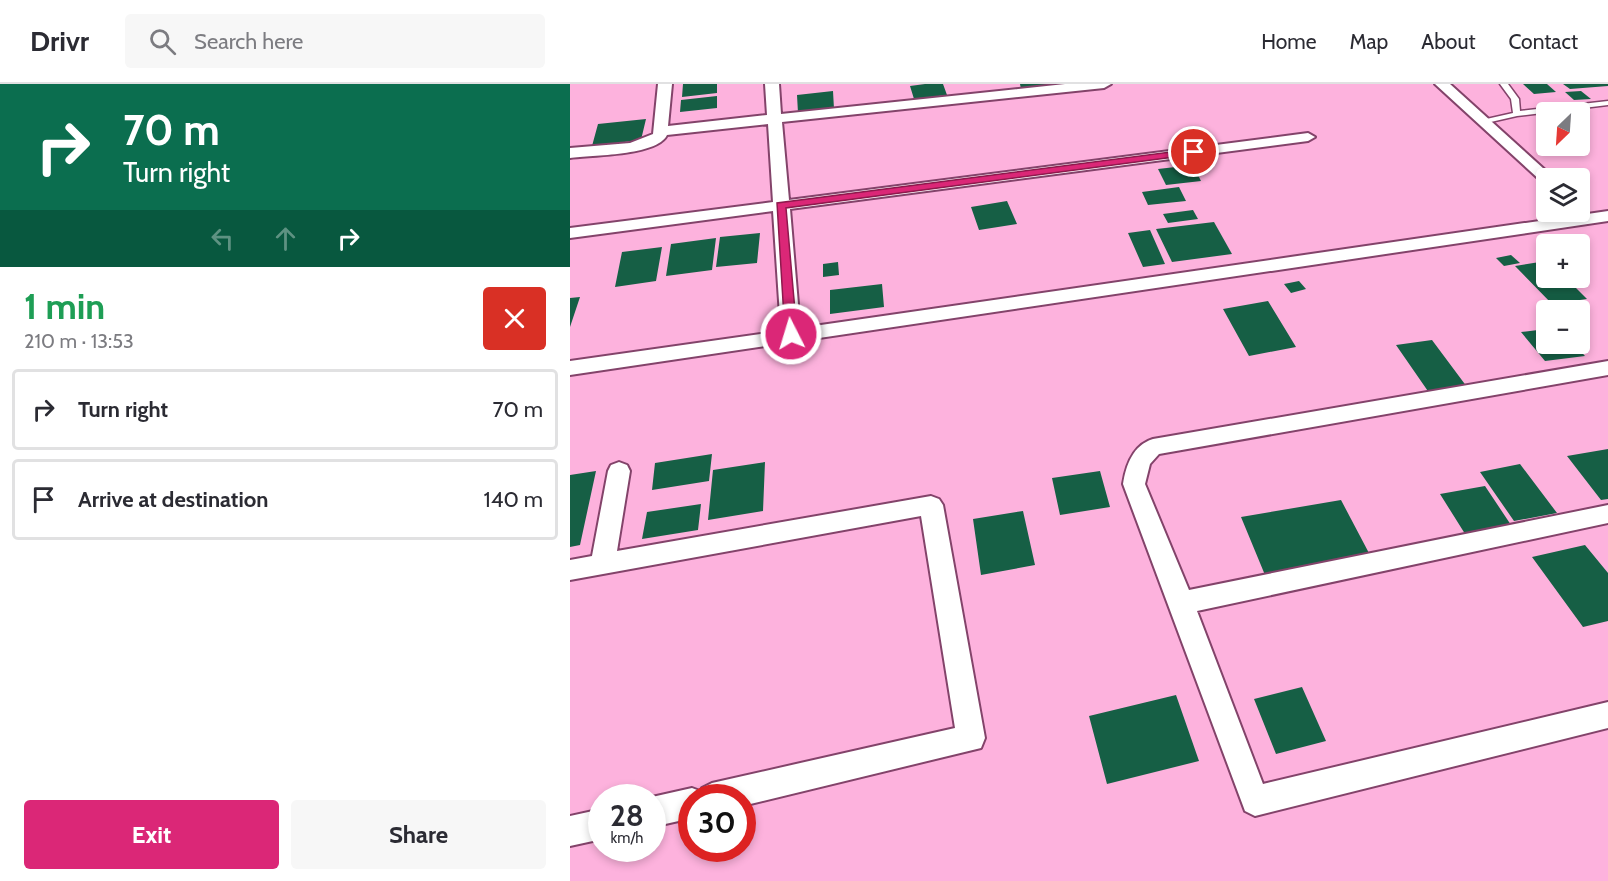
<!DOCTYPE html>
<html lang="en">
<head>
<meta charset="utf-8">
<style>
  :root { --surface:#fff; --page:#f7f7f7; --text:#2b2b33; --muted:#7c7c81; --line:#e1e1e2; --accent:#db2777 }
  body { margin:0; font-family:Cabin,sans-serif; background:var(--page); color:var(--text); height:100vh; display:flex; flex-direction:column; font-size:22px; white-space:nowrap }
  * { box-sizing:border-box; margin:0 }
  p { font-size:20px; color:var(--muted) }
  .icon { flex:none; width:33px; height:33px; fill:none; stroke:currentColor; stroke-width:2; stroke-linecap:round; stroke-linejoin:round }
  .map { position:relative; flex:1; overflow:hidden }
  .sheet { display:flex; flex-direction:column; background:var(--surface); width:570px }
  .sheet>* { flex:none }
  .top-card { background:#0b6e4f; color:#fff; overflow:hidden }
  .needle { width:39px; rotate:205deg }
  .tools { position:absolute; left:966px; top:18px; display:grid; gap:12px }
  .tools a { display:grid; place-items:center; width:54px; height:54px; border-radius:6px; background:var(--surface); box-shadow:0 3px 9px #0003; font-size:30px }
  .speed { position:absolute; left:18px; top:700px; display:flex; gap:12px; font-size:30px; font-weight:700; text-align:center }
  .speed>* { display:grid; place-content:center; width:78px; height:78px; border-radius:50%; background:var(--surface); box-shadow:0 3px 9px #0003; line-height:1 }
  .speed small { font-size:15px; font-weight:400 }
  .speed .limit { border:9px solid #d22; background:#fff; color:#111 }
  .pin { position:absolute; display:grid; place-items:center; width:51px; height:51px; color:#fff; margin:-26px; border:3px solid #fff; border-radius:50%; box-shadow:0 2px 6px #0007 }
  .me { position:absolute; width:66px; margin:-33px; rotate:355deg; stroke-linejoin:round; filter:drop-shadow(0 0 4px #0008) }
  .turn { display:flex; align-items:center; gap:21px; height:126px; padding:0 24px; font-size:27px }
  .turn .icon { width:78px; height:78px; stroke-width:2.5 }
  .turn b { display:block; font-size:42px; line-height:51px }
  .lanes { display:flex; align-items:center; height:57px; padding:0 24px; background:#0003; justify-content:center; gap:30px; direction:ltr }
  .lanes .off { opacity:.35 }
  .round { display:grid; place-items:center; flex:none; width:63px; height:63px; border-radius:6px; background:var(--page) }
  .headline { display:flex; align-items:center; justify-content:space-between; height:102px; padding:0 24px }
  h1 { font-size:36px; font-weight:700; line-height:45px; color:#1e9e55 }
  .button { display:flex; gap:12px; margin-top:auto; padding:12px 24px }
  .button a { flex:1; height:69px; border-radius:6px; background:var(--accent); color:#fff; font-size:24px; font-weight:700; line-height:69px; text-align:center }
  .button a+a { background:var(--page); color:var(--text) }
  ul { padding:0; list-style:none }
  li { display:flex; align-items:center; gap:18px; height:81px; margin:0 12px 9px; padding:0 12px; border:3px solid var(--line); border-radius:6px }
  li div { flex:1 }
  li b { display:block; font-size:22px }
  li em { font-style:normal }
  header { display:flex; align-items:center; gap:36px; box-sizing:border-box; height:84px; padding:0 30px; background:var(--surface); border-bottom:2px solid var(--line) }
  header strong { font-size:28px }
  nav { display:flex; gap:33px; margin-inline-start:auto; font-size:21px }
  .search { width:420px; height:54px; background:var(--page); display:flex; align-items:center; gap:15px; box-sizing:border-box; padding:0 21px; border-radius:6px; color:var(--muted); font-size:22px }
  main { display:flex; flex:1; min-height:0 }
  .map>svg:first-child { display:block }
  .building { fill:#165f45 }
  .lines { fill:none; stroke-linecap:round; stroke-linejoin:round }
  .service-casing { stroke:#83436a; stroke-width:3 }
  .minor-casing { stroke:#83436a; stroke-width:4 }
  .service { fill:#fff; fill-rule:evenodd }
  .minor { fill:#fff; fill-rule:evenodd }
  .route { fill:#db2777; stroke:#8e194d; stroke-width:1.5 }
</style>
</head>
<body>
<header>
<strong>Drivr</strong>
<div class="search"><svg class="icon" aria-label="search" viewBox="0 0 24 24"><circle cx="10" cy="10" r="6"/><path d="M15 15l6 6"/></svg>Search here</div>
<nav><a>Home</a><a>Map</a><a>About</a><a>Contact</a></nav>
</header>
<main>
<section class="sheet">
<div class="top-card">
<div class="turn"><svg class="icon" aria-label="right" viewBox="0 0 24 24"><path d="M7 20v-9h11M14 6l5 5-5 5"/></svg><div><b>70 m</b>Turn right</div></div>
<div class="lanes"><svg class="icon off" aria-label="left" viewBox="0 0 24 24"><path d="M17 20v-9H6M10 6l-5 5 5 5"/></svg><svg class="icon off" aria-label="ahead" viewBox="0 0 24 24"><path d="M12 20V5M6 11l6-6 6 6"/></svg><svg class="icon" aria-label="right" viewBox="0 0 24 24"><path d="M7 20v-9h11M14 6l5 5-5 5"/></svg></div>
</div>
<div class="headline"><div><h1>1 min</h1><p>210 m · 13:53</p></div><a class="round" style="background:#d93025;color:#fff"><svg class="icon" aria-label="close" viewBox="0 0 24 24"><path d="M6 6l12 12M18 6L6 18"/></svg></a></div>
<ul>
<li><svg class="icon" aria-label="right" viewBox="0 0 24 24"><path d="M7 20v-9h11M14 6l5 5-5 5"/></svg><div><b>Turn right</b></div><em>70 m</em></li>
<li><svg class="icon" aria-label="arrive" viewBox="0 0 24 24"><path d="M6 21V4h12l-3 4 3 4H6"/></svg><div><b>Arrive at destination</b></div><em>140 m</em></li>
</ul>
<div class="button"><a>Exit</a><a>Share</a></div>
</section>
<div class="map">
<svg width="1038" height="797" viewBox="0 0 1038 797">
  <rect width="100%" height="100%" fill="#fdb2dd"/>
  <path class="building" d="M113,0h34v9l-35,4z
    M355,0h18l4,11 -33,4 -4,-13z
    M450,0h31l1,2 -31,3z
    M953,0h24l9,8 -22,2z
    M993,0h45v2l-38,3z
    M263,7l1,18 -36,4 -1,-18z
    M1011,7l10,8 -17,1 -9,-8z
    M147,12v12l-37,4 1,-12z
    M76,35l-5,21 -49,6 6,-22z
    M623,81l8,16 -35,4 -8,-16z
    M609,103l7,14 -38,4 -6,-13z
    M437,117l10,23 -38,6 -8,-23z
    M623,126l5,9 -30,4 -5,-9z
    M644,138l18,32 -60,8 -16,-33z
    M580,146l15,34 -22,3 -15,-34z
    M190,149l-3,30 -41,4 4,-30z
    M146,154l-4,32 -46,6 5,-32z
    M92,163l-6,34 -41,6 7,-35z
    M941,171l9,8 -16,3 -8,-8z
    M976,177v17h20l21,21 -35,5 -37,-38z
    M268,178l1,13 -16,2v-13z
    M729,197l7,8 -15,4 -7,-9z
    M312,200l2,23 -54,7v-24z
    M10,213l-10,30v-29z
    M698,217l28,46 -47,9 -26,-47z
    M976,245v15h28l11,12 -40,5 -24,-29z
    M862,256l38,51 -38,6 -36,-52z
    M1038,365v50l-7,1 -34,-44z
    M142,370l-3,27 -57,9 3,-27z
    M195,378l-2,49 -55,9 5,-50z
    M950,380l37,49 -43,8 -34,-49z
    M26,387l-16,74 -10,2v-72z
    M530,387l10,36 -50,8 -8,-37z
    M915,402l28,42 -46,9 -27,-43z
    M771,416l29,55 -105,20 -24,-58z
    M131,420l-3,26 -56,9 5,-27z
    M453,427l12,54 -54,10 -8,-56z
    M1015,461l23,28v48l-25,6 -51,-70z
    M732,603l24,54 -50,13 -22,-55z
    M606,611l23,66 -92,23 -18,-68z"/>
  <g class="lines">
    <g class="service-casing">
      <path id="service" d="M930,0h8l11,15 1,12 88,-10v4l-91,11 -35,8v-4l31,-7 -2,-14z"/>
    </g>
    <g class="minor-casing">
      <path id="minor" d="M88,0h14l-4,42 99,-11 -2,-31h14l2,30 284,-30h46l-7,4 -322,34 7,78 519,-67 7,4 -7,4 -518,68 10,119 808,-117v10l-1038,154v-14l211,-30 -8,-120 -203,27v-10l203,-26 -5,-78 -101,11c-10,21 -75,20 -97,23v-10l60,-5 23,-9z
        M865,0h15l104,94h-8v5l-5,-2z
        M1038,277v14l-449,79 -9,10 -5,20 44,106 419,-85v18l-411,88 66,173 345,-82v26l-353,88 -10,-5 -122,-327c3,-19 10,-39 30,-45z
        M49,378l8,3 3,6 -13,80 314,-55 8,3 4,6 42,233 -4,10 -239,58v-8h-50v20l-40,9v-29h-2l2,-1 40,-9 8,3 2,-3 10,-5 243,-55 -34,-212 -351,64v-20l22,-4 16,-85 3,-6z
        M32,725v30l-32,7v-30z"/>
    </g>
    <use href="#service" class="service"/>
    <use href="#minor" class="minor"/>
  </g>
  <path class="route" d="M624,65l4,3 -1,2 -411,54 11,126 -6,4 -6,-4 -8,-131z"/>
</svg>
<div class="tools">
<a><svg class="needle" viewBox="-14 -14 28 28"><path d="M0-13l5 13h-10z" fill="#e53935"/><path d="M0 13l5-13h-10z" fill="#7c7c81"/></svg></a>
<a><svg class="icon" aria-label="layers" viewBox="0 0 24 24"><path d="M12 4l9 5-9 5-9-5zM3 14l9 5 9-5"/></svg></a>
<a>+</a>
<a>−</a>
</div>
<div class="speed"><div>28<small>km/h</small></div><div class="limit">30</div></div>
<div class="pin" style="left:624px;top:68px;background:#d93025"><svg class="icon" aria-label="arrive" viewBox="0 0 24 24"><path d="M6 21V4h12l-3 4 3 4H6"/></svg></div>
<svg class="me" style="left:221px;top:250px" viewBox="-20 -20 40 40"><circle r="17" fill="#db2777" stroke="#fff" stroke-width="3"/><path d="M0-11L8 9 0 5-8 9z" fill="#fff"/></svg>
</div>
</main>
</body>
</html>
